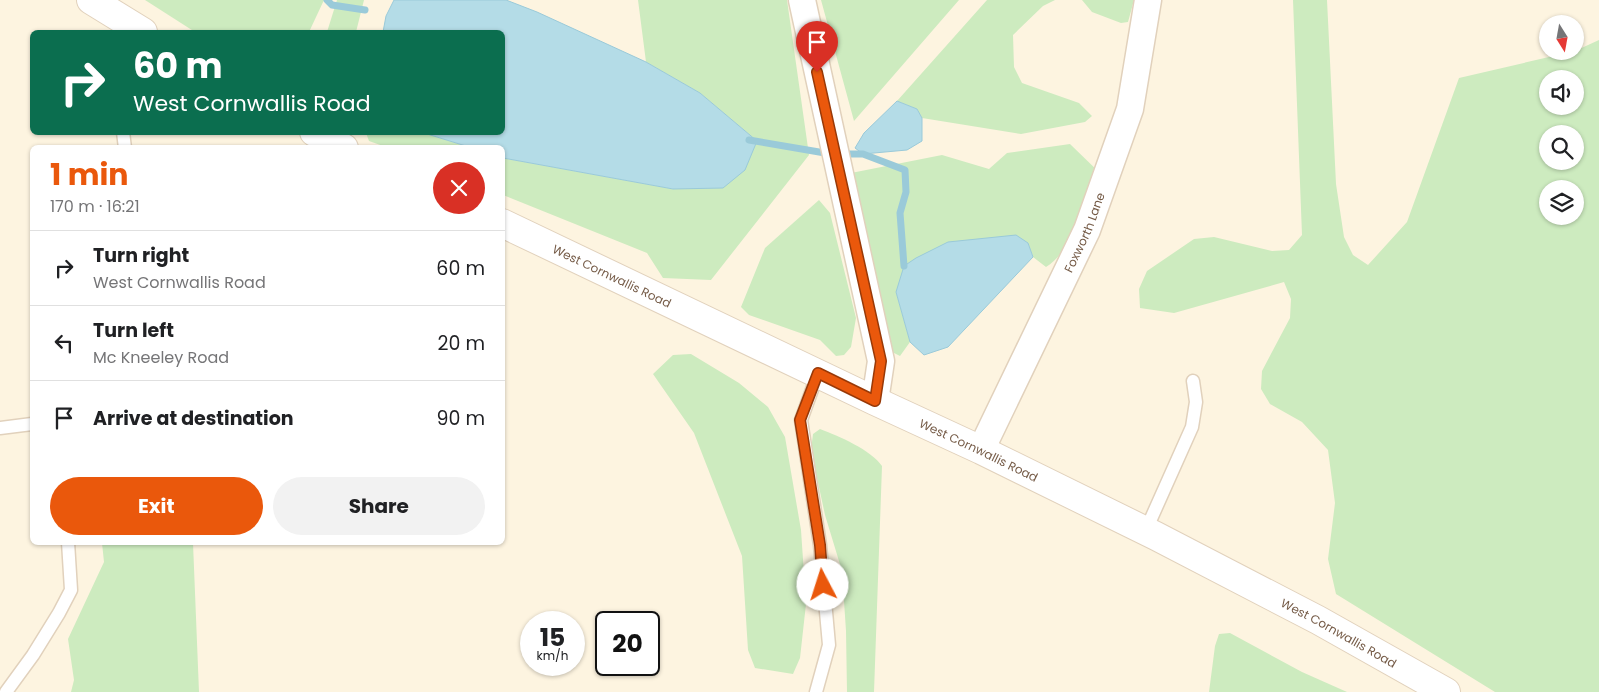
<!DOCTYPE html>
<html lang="en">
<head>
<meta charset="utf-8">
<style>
  :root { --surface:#fff; --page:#f2f2f2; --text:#202124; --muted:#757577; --line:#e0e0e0; --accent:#ea580c }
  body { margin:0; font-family:Poppins,sans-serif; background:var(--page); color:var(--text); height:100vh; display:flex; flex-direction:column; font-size:19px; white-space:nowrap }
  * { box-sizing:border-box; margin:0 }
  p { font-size:16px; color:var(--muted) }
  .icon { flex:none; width:28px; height:28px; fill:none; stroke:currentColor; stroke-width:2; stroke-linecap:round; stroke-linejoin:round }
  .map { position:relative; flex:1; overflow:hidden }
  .drawer { position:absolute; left:30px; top:145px; width:475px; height:400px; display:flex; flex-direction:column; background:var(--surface); border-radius:8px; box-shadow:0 1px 4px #0004 }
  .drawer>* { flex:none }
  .guide { position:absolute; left:30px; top:30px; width:475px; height:105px; border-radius:8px; box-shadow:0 1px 4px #0004; background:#0b6e4f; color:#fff; overflow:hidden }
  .needle { width:32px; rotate:169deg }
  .fabs { position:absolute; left:1539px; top:15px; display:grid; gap:10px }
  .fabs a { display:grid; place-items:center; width:45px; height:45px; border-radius:50%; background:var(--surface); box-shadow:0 1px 4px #0004; font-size:25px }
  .speed { position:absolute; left:520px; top:611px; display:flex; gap:10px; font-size:25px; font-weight:700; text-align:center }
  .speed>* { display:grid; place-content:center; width:65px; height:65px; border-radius:50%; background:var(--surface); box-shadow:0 1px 4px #0004; line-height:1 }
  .speed small { font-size:12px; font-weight:400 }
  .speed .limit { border:2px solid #111; border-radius:8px; background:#fff; color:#111 }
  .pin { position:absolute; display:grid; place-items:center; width:42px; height:42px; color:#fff; margin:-51px -21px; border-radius:50% 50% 50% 0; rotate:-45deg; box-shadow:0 0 5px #0007 }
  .pin .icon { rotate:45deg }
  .me { position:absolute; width:55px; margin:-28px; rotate:355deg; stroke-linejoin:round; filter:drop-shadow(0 0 4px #0008) }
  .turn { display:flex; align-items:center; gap:18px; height:105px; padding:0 20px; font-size:22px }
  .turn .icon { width:65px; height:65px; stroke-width:2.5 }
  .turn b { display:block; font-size:35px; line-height:42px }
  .round { display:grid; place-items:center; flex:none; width:52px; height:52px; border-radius:26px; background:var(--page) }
  .headline { display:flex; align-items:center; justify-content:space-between; height:85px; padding:0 20px }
  h1 { font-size:30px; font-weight:700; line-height:38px; color:var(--accent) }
  .primary-button { display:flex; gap:10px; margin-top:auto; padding:10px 20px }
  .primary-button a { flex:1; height:58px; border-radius:30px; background:var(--accent); color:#fff; font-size:20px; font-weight:700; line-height:58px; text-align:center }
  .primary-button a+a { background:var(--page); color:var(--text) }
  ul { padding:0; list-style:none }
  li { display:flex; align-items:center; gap:15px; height:75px; padding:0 20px; border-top:1px solid var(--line) }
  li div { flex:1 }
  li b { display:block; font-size:19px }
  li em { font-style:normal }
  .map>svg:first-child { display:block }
  .green { fill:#cdebbf; fill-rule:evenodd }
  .water { fill:#b4dce7; stroke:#9acad9 }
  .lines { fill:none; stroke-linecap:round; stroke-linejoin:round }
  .stream { stroke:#9acad9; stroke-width:7 }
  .service-casing { stroke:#e1d1bc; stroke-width:15 }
  .minor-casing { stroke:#e1d1bc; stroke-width:29 }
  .tertiary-casing { stroke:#e1d1bc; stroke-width:30 }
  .service { stroke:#fff; stroke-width:12 }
  .minor { stroke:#fff; stroke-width:26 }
  .tertiary { stroke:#fff; stroke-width:28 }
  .route-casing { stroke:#983908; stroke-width:12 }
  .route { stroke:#ea580c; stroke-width:9 }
  .labels { text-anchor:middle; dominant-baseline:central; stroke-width:4; stroke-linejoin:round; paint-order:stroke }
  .street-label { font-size:12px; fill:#755b47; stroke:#fff8e7 }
</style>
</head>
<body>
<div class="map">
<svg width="1599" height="692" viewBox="0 0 1599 692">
  <rect width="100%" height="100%" fill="#fdf4e0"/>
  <path class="green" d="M145,0h179l-15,32h-114z
    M337,0h27l-8,32h-29z
    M638,0h149l22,155 -98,125 -48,-2 -16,-25 -144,-58 -1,-37 171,31 84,-48 -57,-48 -54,-31z
    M821,0h138l-105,121z
    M987,0h68l-12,6 -30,29 1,32 8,16 57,20 13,13 -7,6 -64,12 -99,-16 -5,-9 -20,-8z
    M1082,0h52l-6,22 -7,1 -29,-11z
    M1293,0h34l9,184 8,53 9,18 15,10 39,-43 52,-144 116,-27 24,-11v652h-104l-159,-98 -8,-35 7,-56 -7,-53 -26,-28 -32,-18 -9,-15 1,-18 28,-53 1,-19 -7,-17 -110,31 -34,-5 -1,-19 8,-18 47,-32 20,-2 58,14 17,-1 13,-15zM1548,79h27v27h-27zM1548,134h27v27h-27zM1548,189h27v27h-27z
    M366,133h58l45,14h-83l-17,-6z
    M1070,144l33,32c-6,8 -14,16 -19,25 -11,23 -15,52 -38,66l-13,-10 -5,-14 -132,49 14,50 -10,14 -10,-5 -39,-178 91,-18 47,14 18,-16z
    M819,200l11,13 26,105 -5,29 -7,8 -8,1 -16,-16 -71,-25 -8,-8 24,-59z
    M691,354l48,29 29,24 17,30 16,93 5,74 -6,54 -7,16 -38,-6 -7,-18 -6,-94 -48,-123 -41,-59 20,-19z
    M820,429c19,7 51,21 62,37l-8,226h-27l-1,-61 -4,-60 -17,-56 -14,-65 2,-16z
    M102,543h91l6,149h-128l3,-12 -6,-41 36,-77z
    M1230,633l72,39 45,20h-138l6,-46 4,-12z"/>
  <path class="water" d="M394,0h112l31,12 109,50 54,31 57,48 -12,29 -22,18 -50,1 -170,-31 -1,-10 -33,-1 -45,-14 78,-1v-100h-119l3,-16z
    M897,101l20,8 5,9v23l-15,9 -44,4 -8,-6 9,-15z
    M1016,235l12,8 5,14 -85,90 -24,8 -14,-13 -14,-50 8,-26 12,-8 32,-16z"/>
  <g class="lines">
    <path class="stream" d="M327,0l5,5 33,5
      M749,140l76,13
      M847,154h16l42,16 1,22 -6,21 4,53"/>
    <g class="service-casing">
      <path id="service" d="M123,132l2,16
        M0,428l32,-4
        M1146,530l46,-103 4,-25 -3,-21
        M6,692l27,-37 26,-42 12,-23 -3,-48
        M816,692l13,-47 -9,-100 -19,-125 17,-47"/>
    </g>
    <g class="minor-casing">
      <g id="minor">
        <path d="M802,0l79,361 -6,40"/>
        <path id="s1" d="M981,450l106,-220 43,-121 18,-109"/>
      </g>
    </g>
    <g class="tertiary-casing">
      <g id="tertiary">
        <path d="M91,0l52,32"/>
        <path d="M314,132l30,16"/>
        <path id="s2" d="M502,223l373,178 106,49 175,86 162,84 128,72"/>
      </g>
    </g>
    <use href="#service" class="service"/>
    <use href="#minor" class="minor"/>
    <use href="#tertiary" class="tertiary"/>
  </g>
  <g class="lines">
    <g class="route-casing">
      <path id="route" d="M817,72l64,289 -6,40 -57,-28 -18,47 20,125 3,40"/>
    </g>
    <use href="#route" class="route"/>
  </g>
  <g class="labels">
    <g class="street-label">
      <text stroke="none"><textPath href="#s1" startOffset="241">Foxworth Lane</textPath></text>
      <text stroke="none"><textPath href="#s2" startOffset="122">West Cornwallis Road</textPath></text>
      <text stroke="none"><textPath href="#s2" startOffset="528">West Cornwallis Road</textPath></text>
      <text stroke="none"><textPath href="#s2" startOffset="932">West Cornwallis Road</textPath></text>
    </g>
  </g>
</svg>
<div class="fabs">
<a><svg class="needle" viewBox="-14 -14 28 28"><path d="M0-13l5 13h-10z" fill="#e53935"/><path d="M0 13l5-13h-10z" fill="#757577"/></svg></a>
<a><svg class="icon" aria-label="sound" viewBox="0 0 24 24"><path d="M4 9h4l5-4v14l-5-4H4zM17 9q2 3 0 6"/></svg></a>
<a><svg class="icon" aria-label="search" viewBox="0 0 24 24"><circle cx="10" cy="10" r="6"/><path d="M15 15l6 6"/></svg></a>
<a><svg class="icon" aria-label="layers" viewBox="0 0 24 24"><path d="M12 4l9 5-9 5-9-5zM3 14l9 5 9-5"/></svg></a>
</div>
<div class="speed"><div>15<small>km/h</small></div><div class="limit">20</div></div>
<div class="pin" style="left:817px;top:72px;background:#d93025"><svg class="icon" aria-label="arrive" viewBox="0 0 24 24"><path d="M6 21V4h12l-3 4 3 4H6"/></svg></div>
<svg class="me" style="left:823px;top:585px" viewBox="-20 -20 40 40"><circle r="19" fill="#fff"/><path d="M0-13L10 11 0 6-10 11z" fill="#ea580c"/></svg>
<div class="guide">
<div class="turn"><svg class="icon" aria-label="right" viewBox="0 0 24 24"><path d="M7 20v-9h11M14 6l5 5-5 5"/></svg><div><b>60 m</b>West Cornwallis Road</div></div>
</div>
<section class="drawer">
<div class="headline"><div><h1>1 min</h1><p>170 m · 16:21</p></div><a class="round" style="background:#d93025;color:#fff"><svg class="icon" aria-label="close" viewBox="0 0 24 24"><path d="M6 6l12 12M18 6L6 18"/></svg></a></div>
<ul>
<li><svg class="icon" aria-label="right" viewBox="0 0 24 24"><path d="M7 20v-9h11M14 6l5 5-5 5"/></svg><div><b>Turn right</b><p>West Cornwallis Road</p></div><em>60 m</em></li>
<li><svg class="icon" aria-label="left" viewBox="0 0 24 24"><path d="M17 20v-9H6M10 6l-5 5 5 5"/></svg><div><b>Turn left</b><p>Mc Kneeley Road</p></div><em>20 m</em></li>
<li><svg class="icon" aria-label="arrive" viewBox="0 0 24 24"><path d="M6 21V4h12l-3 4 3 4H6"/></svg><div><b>Arrive at destination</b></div><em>90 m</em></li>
</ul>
<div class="primary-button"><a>Exit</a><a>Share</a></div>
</section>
</div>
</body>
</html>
